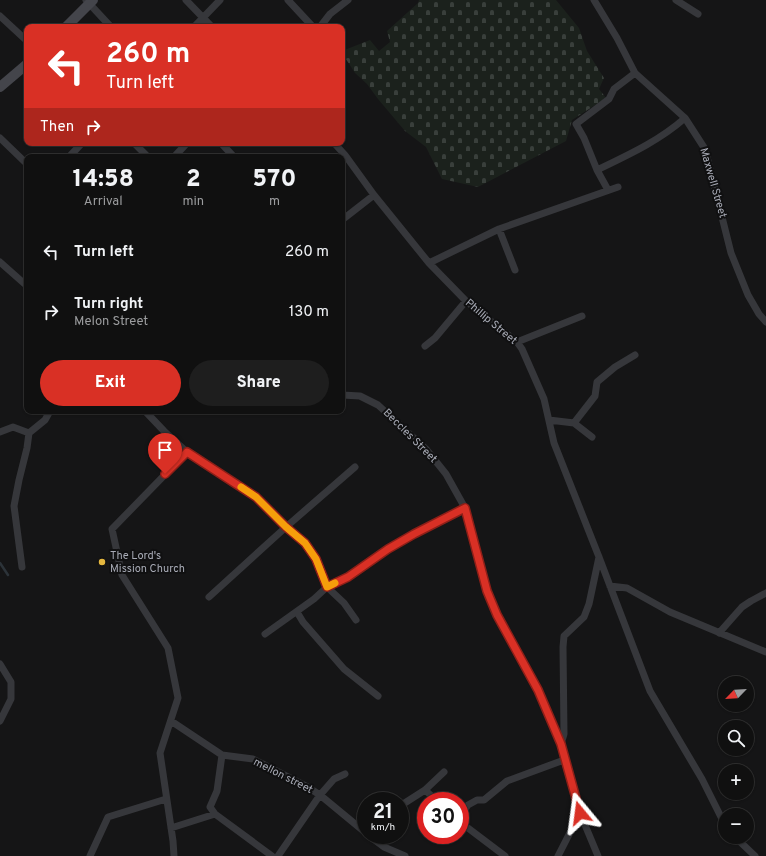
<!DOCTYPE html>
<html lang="en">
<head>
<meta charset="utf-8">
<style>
  :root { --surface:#101010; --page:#1e1e1e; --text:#f1f3f6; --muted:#9c9d9f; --line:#303030; --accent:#d93025 }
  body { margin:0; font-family:Overpass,sans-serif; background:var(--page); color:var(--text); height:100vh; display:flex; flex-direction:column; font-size:15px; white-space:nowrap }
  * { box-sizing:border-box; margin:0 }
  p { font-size:13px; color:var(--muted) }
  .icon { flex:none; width:22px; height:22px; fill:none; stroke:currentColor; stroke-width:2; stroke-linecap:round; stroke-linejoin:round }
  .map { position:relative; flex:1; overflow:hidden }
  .side { position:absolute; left:24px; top:154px; width:321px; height:260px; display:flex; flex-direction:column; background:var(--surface); border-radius:8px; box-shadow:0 1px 3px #0004,0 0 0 1px var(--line) }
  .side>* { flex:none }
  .banner { position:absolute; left:24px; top:24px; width:321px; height:122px; border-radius:8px; box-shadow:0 1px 3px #0004,0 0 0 1px var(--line); background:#d93025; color:#fff; overflow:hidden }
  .needle { width:26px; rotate:245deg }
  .fabs { position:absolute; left:718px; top:676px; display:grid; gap:8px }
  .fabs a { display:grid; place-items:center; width:36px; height:36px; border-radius:50%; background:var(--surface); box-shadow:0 1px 3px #0004,0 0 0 1px var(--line); font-size:20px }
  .speed { position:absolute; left:357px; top:792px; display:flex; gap:8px; font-size:20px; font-weight:700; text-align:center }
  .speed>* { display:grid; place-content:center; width:52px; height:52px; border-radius:50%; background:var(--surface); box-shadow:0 1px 3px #0004,0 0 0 1px var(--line); line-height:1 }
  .speed small { font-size:10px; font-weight:400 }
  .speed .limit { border:6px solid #d22; background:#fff; color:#111 }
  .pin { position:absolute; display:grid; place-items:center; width:34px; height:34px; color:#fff; margin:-41px -17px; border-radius:50% 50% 50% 0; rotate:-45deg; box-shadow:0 0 4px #0007 }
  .pin .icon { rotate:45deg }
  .me { position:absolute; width:44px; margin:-22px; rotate:344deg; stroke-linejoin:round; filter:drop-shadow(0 0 3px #0008) }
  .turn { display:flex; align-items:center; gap:14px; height:84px; padding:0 16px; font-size:18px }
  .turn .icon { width:52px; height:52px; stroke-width:2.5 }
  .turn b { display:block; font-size:28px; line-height:34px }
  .then { display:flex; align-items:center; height:38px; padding:0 16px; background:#0003; gap:8px; font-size:15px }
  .eta { display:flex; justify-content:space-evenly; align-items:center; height:68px; text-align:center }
  .eta b { font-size:24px; font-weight:800; line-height:28px }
  .action { display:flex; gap:8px; margin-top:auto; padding:8px 16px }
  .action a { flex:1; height:46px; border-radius:24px; background:var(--accent); color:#fff; font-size:16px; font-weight:800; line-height:46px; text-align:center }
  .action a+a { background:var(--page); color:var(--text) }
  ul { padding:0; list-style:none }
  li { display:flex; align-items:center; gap:12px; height:60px; padding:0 16px }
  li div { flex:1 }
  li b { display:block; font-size:15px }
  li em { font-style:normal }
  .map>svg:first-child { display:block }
  .cemetery { fill:url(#cemetery-stones) }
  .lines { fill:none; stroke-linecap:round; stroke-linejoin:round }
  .stream { stroke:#2c3339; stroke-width:2.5 }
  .minor { stroke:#36373b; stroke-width:7 }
  .secondary { stroke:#44454b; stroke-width:10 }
  .route-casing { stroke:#8d1f18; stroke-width:10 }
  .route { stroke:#d93025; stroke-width:7 }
  .slow { stroke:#f59e0b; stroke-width:7 }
  .poi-dot { fill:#e5b73f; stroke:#101011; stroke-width:1.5 }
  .labels { text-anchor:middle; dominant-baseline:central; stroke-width:4; stroke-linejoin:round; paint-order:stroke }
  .street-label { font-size:11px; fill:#a8abb6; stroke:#101011 }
  .poi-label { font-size:11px; fill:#a8abb6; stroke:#101011; text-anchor:start }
</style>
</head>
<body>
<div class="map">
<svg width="766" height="856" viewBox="0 0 766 856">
  <defs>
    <pattern id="cemetery-stones" width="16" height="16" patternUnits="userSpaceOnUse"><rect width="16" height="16" fill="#1b211c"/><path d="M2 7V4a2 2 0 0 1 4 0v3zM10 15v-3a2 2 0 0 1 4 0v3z" fill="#393f3b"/></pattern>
  </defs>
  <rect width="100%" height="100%" fill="#151516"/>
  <path class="cemetery" d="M419,0h137l23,28 8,23 17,27 -5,11 7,9 -34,22 -6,21 -88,46 -36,-8 -16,-32 -21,-16 -27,-32 -11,-15 -12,-11 -13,-20v-2l28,-11 9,11 11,-9 -3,-11 31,-28z"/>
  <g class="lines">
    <path class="stream" d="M0,563l8,12"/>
    <path class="minor" d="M86,0l25,27
      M186,0l26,27
      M288,0l25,27
      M594,0l23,38 18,35 50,45 20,31 26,104 17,42 11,19 7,8
      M676,0l22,14
      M0,16l27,25
      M194,27l26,-27
      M320,27l10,-13 18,-14
      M0,138l27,26
      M134,143l14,14
      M221,143l13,14
      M334,143l11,12 29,40 55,68 37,38 51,41 5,7 22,50 10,44 45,114 51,134 52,88 23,46
      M69,157l13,-14
      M174,157l13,-14
      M597,170c31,-15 62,-29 88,-52
      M608,190l-11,-20 -13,-32 -8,-14 33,-25 5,-10 21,-16
      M342,220l32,-25
      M499,229l16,41
      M0,262l27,24
      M429,263l70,-34 119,-42
      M517,342l65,-26
      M425,346l10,-8 31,-37
      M342,395l18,1 18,9 48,44 20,25 19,34 22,83 10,24 41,75 23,54 3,16 16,53 -22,43
      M145,411l19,20 23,21 69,45 49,46 11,16 11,28 17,16 12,17
      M549,420l25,3 18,14
      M574,423l21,-27 2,-14 18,-15 20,-12
      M0,432l13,-5 16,6
      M22,567l-8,-61 5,-26 8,-32 2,-15 16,-13 5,-9
      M610,586l17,2 43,24 96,40
      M209,597l77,-70 69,-60
      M297,612l6,10 41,47 34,27
      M719,633l23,-26 9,-6 15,-8
      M265,634l49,-35 13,-12 21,-10 40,-28 26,-15 51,-26
      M0,664l11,18v17l-11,22
      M171,721l51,34 31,4 53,27 14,9 46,38
      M561,744l3,-10 -1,-87 1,-11 20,-19 5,-13 10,-47
      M425,790l12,11
      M400,806l25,-16 19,-18
      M580,813l18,43
      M215,814l-5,-7 7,-16 5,-36
      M460,816l8,-11 9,-5h7l23,-19 57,-21
      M460,822l45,34
      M171,828l44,-14 57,42
      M368,835l16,12 21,9
      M735,837l20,19
      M90,856l18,-39 58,-18
      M174,856l-1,-15 -13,-88 18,-55 -10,-50 -46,-73 -10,-46 75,-77
      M278,856l42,-61 14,-16 11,-5"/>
    <path class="secondary" d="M66,27l27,-27
      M0,87l27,-23"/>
  </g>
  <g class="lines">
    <g class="route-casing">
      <path id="route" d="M165,474l22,-22 69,45 30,30 19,16 11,16 11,28 21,-10 40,-28 26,-15 51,-26 22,83 10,24 41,75 23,54 19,69"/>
    </g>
    <use href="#route" class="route"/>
    <path class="slow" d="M241,487l15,10 30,30 19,16 11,16 11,28 8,-4"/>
  </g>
  <circle class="poi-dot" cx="102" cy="562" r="4"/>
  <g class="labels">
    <g class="street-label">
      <text transform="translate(713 183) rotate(74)">Maxwell Street</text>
      <text transform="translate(491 322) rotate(40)">Phillip Street</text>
      <text transform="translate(410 436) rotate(45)">Beccles Street</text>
      <text transform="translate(283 776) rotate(27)">mellon street</text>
    </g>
    <g class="poi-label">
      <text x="110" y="556">The Lord's<tspan x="110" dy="13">Mission Church</tspan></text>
    </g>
  </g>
</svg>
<div class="fabs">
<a><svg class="needle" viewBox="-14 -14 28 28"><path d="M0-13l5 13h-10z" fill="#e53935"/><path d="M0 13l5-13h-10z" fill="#9c9d9f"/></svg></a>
<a><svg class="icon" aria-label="search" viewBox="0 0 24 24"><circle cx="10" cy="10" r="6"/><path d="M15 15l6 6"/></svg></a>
<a>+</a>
<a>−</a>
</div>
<div class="speed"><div>21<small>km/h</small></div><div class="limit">30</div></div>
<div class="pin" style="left:165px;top:474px;background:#d93025"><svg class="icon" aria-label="arrive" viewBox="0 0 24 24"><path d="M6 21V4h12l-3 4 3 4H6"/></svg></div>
<svg class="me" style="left:580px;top:813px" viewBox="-20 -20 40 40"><path d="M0-17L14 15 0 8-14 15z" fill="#d93025" stroke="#fff" stroke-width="4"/></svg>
<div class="banner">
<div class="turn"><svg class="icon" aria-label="left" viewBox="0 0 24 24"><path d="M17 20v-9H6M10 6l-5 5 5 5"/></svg><div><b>260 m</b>Turn left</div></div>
<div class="then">Then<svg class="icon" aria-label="right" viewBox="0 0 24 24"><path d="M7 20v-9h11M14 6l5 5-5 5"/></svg></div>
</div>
<section class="side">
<div class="eta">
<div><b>14:58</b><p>Arrival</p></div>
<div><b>2</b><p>min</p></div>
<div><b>570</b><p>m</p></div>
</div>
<ul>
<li><svg class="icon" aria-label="left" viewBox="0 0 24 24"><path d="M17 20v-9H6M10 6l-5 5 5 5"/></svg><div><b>Turn left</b></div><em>260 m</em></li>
<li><svg class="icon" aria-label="right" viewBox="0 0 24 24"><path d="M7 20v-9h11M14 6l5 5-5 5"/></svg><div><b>Turn right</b><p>Melon Street</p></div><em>130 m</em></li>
</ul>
<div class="action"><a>Exit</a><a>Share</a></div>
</section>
</div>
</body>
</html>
